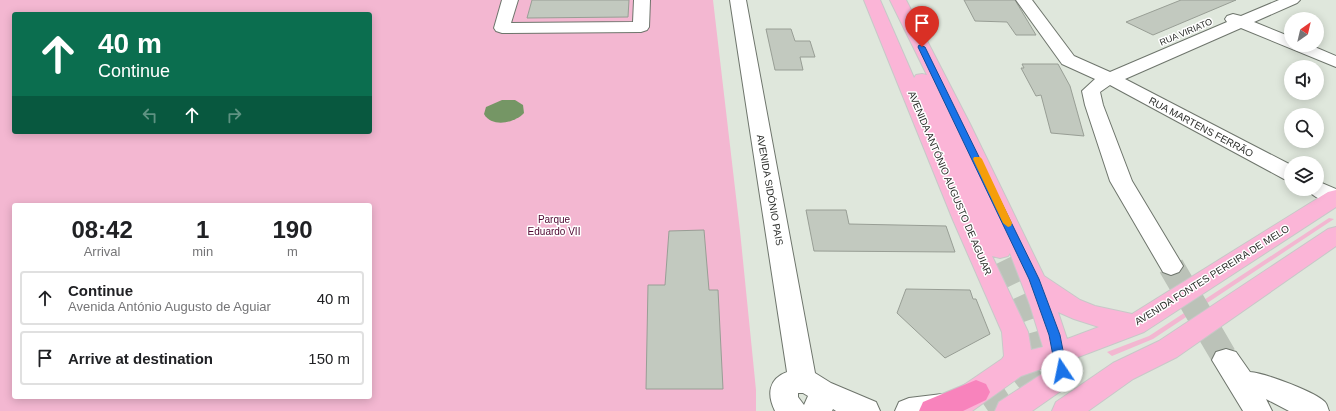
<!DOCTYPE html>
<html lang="en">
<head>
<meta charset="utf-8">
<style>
  :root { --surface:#fff; --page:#f6f6f6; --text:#202124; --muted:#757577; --line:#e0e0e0 }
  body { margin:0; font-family:Arial,sans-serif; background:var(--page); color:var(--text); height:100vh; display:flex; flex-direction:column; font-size:15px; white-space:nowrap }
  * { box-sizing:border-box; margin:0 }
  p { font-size:13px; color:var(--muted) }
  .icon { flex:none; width:22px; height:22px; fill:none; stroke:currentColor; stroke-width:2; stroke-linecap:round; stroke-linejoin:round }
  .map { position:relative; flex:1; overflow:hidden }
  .side { position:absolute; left:12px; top:203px; width:360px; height:196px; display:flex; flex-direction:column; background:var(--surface); border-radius:4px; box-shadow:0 2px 10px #0003 }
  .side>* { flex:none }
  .guide { position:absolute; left:12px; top:12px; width:360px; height:122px; border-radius:4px; box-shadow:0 2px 10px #0003; background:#0b6e4f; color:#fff; overflow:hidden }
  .needle { width:26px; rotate:34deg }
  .buttons { position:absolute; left:1284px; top:12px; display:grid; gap:8px }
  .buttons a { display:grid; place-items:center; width:40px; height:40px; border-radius:50%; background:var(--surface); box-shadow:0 2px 10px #0003; font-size:20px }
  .pin { position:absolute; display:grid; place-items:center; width:34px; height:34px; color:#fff; margin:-41px -17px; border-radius:50% 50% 50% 0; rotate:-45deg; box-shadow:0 0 4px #0007 }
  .pin .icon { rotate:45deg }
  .me { position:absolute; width:44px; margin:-22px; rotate:349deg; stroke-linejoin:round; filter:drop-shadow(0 0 3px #0008) }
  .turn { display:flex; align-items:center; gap:14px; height:84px; padding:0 20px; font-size:18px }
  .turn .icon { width:52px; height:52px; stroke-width:2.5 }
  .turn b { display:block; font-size:28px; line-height:34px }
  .lanes { display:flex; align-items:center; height:38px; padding:0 20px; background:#0003; justify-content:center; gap:20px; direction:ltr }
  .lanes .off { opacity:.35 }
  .eta { display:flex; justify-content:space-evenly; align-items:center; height:68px; text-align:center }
  .eta b { font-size:24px; font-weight:800; line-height:28px }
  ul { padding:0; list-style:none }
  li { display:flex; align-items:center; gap:12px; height:54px; margin:0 8px 6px; padding:0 12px; border:2px solid var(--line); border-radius:4px }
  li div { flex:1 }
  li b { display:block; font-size:15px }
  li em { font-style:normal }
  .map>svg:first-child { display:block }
  .green { fill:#f3b7d1; fill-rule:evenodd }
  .water { fill:#759665 }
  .building { fill:#c2c9bf; stroke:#989e95 }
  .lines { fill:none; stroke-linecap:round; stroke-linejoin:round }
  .minor-tunnel { stroke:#bbc2b8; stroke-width:26; stroke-dasharray:26 13; stroke-linecap:butt }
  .highway-tunnel { stroke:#bbc2b8; stroke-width:26; stroke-dasharray:26 13; stroke-linecap:butt }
  .minor-casing { stroke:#6e756c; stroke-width:2 }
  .major-casing { stroke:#c8c8c8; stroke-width:2 }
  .highway-casing { stroke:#c8c8c8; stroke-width:2 }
  .minor { fill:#fff; fill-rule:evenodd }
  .major { fill:#fbb5d7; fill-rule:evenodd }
  .highway { fill:#f883bc; fill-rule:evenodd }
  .route { fill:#1a73e8; stroke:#114b97 }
  .slow { fill:#f59e0b }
  .labels { text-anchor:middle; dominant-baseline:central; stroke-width:3; stroke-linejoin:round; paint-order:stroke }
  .far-street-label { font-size:9px; fill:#2b2d2a; stroke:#fff }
  .street-label { font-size:10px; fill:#2b2d2a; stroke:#fff }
  .park-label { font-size:10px; fill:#4e0630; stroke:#fff }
</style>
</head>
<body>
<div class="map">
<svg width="1336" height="411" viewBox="0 0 1336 411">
  <rect width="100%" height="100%" fill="#dfe7dc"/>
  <path class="green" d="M0,0h713l27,231 16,159v21h-756zM14,14h356v118h-356zM14,205h356v192h-356z
    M1329,218l5,1 -181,120 -41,17 -5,-4 42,-16z"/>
  <path class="water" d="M502,100h13l8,5 1,8c-9,10 -32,15 -40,1l2,-7z"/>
  <path class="building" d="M532,0h97l-1,17 -101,1z
    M964,0h51l21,35h-20l-9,-13 -32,-1z
    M1181,0h55l-83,35 -27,-13z
    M766,29h25l4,12h15l5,16h-15l3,13h-28z
    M1022,64h36l12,22 14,50 -33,-3 -10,-38 -5,1 -15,-28h3z
    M806,210h40l3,14 97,2 9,26 -141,-1z
    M704,230l5,60h9l5,99h-77l2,-104h17l4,-54z
    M906,289l64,1 3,9h3l14,35 -45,24 -48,-45z"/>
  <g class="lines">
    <path class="minor-tunnel" d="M1171,266l55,94"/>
    <path class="highway-tunnel" d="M988,411c15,-10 35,-20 46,-35 20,-30 -21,-97 -34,-126"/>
    <g class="minor-casing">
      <path id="minor" d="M502,0h16l-7,23 122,-1 1,-22h16l-1,27 -2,3 -6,2 -139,1 -6,-2 -2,-3z
        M730,0h16l69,373 16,10 45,19 4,9h-44l-3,-2 -1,2h-57c-8,-16 -7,-32 12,-39zM798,393h5l5,3 -4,9 -6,-8z
        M1016,0h16l42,56 36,16 117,-50 -2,-3 2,-3 6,-2 8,2 38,-16h21l-3,3 -43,19 37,15v8h19l26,11v11l-95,-39 -116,51 166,86v16l-7,-2 -174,-94 -10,7 3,13 29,76 51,85 -4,6 -8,3 -8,-3 -53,-91 -25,-76 -3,-14 13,-12 -33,-15z
        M1317,181l19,8v15c-9,-1 -24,-7 -29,-15h10z
        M1226,349l10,3 14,20c15,1 66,20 75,30 2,2 3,7 4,9h-40l-23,-12 6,12h-29l-31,-51 4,-8z
        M942,394l10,3 4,9 -2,5h-59l4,-9 10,-4z"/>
    </g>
    <g class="major-casing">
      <path id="major" d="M864,0h16l34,78 2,-3 6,-1 5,1 -37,-75h16l64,124 74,152 36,24 15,6 37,8 196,-122 8,-2v17l-192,125 -71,27 3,12 -8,15 -36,25h-37l4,-9 49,-32 -1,-3 -26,9 -49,35h-37l4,-9 63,-43 2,-3 -2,-24 -49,-112zM1010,253l20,52 13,42 -12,3 -3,-18 -36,-76 8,2 8,-2zM1058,312l16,7 25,8 -32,12z
        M1336,227v19l-159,111 -44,22 -45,32h-36l4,-9 57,-39 46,-22 169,-112z"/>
    </g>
    <g class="highway-casing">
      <path id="highway" d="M976,380l10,4 4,8 -4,8 -23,11h-44l4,-9z"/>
    </g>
    <use href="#minor" class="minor"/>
    <use href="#major" class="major"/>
    <use href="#highway" class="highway"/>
  </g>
  <path class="route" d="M919,45l6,2 114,232 21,56 7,36 -1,4h-8l-2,-4 -7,-36 -20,-56 -111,-232z"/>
  <path class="slow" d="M974,157h6l2,2 30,64 -1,3 -3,1 -5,-4 -30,-64z"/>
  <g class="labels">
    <g class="far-street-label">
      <text transform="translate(1186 32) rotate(-23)">RUA VIRIATO</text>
    </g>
    <g class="street-label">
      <text transform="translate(1201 127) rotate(28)">RUA MARTENS FERRÃO</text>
      <text transform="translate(950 183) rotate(67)">AVENIDA ANTÓNIO AUGUSTO DE AGUIAR</text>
      <text transform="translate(770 190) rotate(80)">AVENIDA SIDÓNIO PAIS</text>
      <text transform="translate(1212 275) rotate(-32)">AVENIDA FONTES PEREIRA DE MELO</text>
    </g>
    <g class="park-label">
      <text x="554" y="219">Parque<tspan x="554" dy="12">Eduardo VII</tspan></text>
    </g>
  </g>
</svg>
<div class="buttons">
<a><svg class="needle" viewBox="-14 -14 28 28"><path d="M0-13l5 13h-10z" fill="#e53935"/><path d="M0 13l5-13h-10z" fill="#757577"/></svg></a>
<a><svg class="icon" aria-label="sound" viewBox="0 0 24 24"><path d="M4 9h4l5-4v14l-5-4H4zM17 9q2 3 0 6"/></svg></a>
<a><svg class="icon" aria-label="search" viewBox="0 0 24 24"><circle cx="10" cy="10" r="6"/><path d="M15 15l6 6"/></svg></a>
<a><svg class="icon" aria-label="layers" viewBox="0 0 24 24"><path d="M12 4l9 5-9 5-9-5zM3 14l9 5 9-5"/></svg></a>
</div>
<div class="pin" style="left:922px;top:47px;background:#d93025"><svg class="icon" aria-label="arrive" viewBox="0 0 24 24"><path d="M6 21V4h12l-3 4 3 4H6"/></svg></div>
<svg class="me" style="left:1062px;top:371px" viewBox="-20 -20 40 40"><circle r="19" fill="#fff"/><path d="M0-13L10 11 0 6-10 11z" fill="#1a73e8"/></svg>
<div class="guide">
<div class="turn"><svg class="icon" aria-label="ahead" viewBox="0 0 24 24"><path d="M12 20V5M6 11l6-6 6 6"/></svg><div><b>40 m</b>Continue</div></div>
<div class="lanes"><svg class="icon off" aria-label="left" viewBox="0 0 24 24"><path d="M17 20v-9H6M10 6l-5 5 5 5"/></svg><svg class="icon" aria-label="ahead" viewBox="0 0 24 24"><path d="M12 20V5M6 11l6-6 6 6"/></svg><svg class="icon off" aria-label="right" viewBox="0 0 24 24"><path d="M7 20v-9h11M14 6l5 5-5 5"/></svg></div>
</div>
<section class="side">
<div class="eta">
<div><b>08:42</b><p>Arrival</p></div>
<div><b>1</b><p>min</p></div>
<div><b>190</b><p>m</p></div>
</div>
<ul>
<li><svg class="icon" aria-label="ahead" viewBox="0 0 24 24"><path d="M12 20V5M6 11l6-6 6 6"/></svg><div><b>Continue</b><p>Avenida António Augusto de Aguiar</p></div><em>40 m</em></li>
<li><svg class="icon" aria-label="arrive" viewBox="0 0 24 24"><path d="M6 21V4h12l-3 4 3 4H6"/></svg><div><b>Arrive at destination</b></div><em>150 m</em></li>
</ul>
</section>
</div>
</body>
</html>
